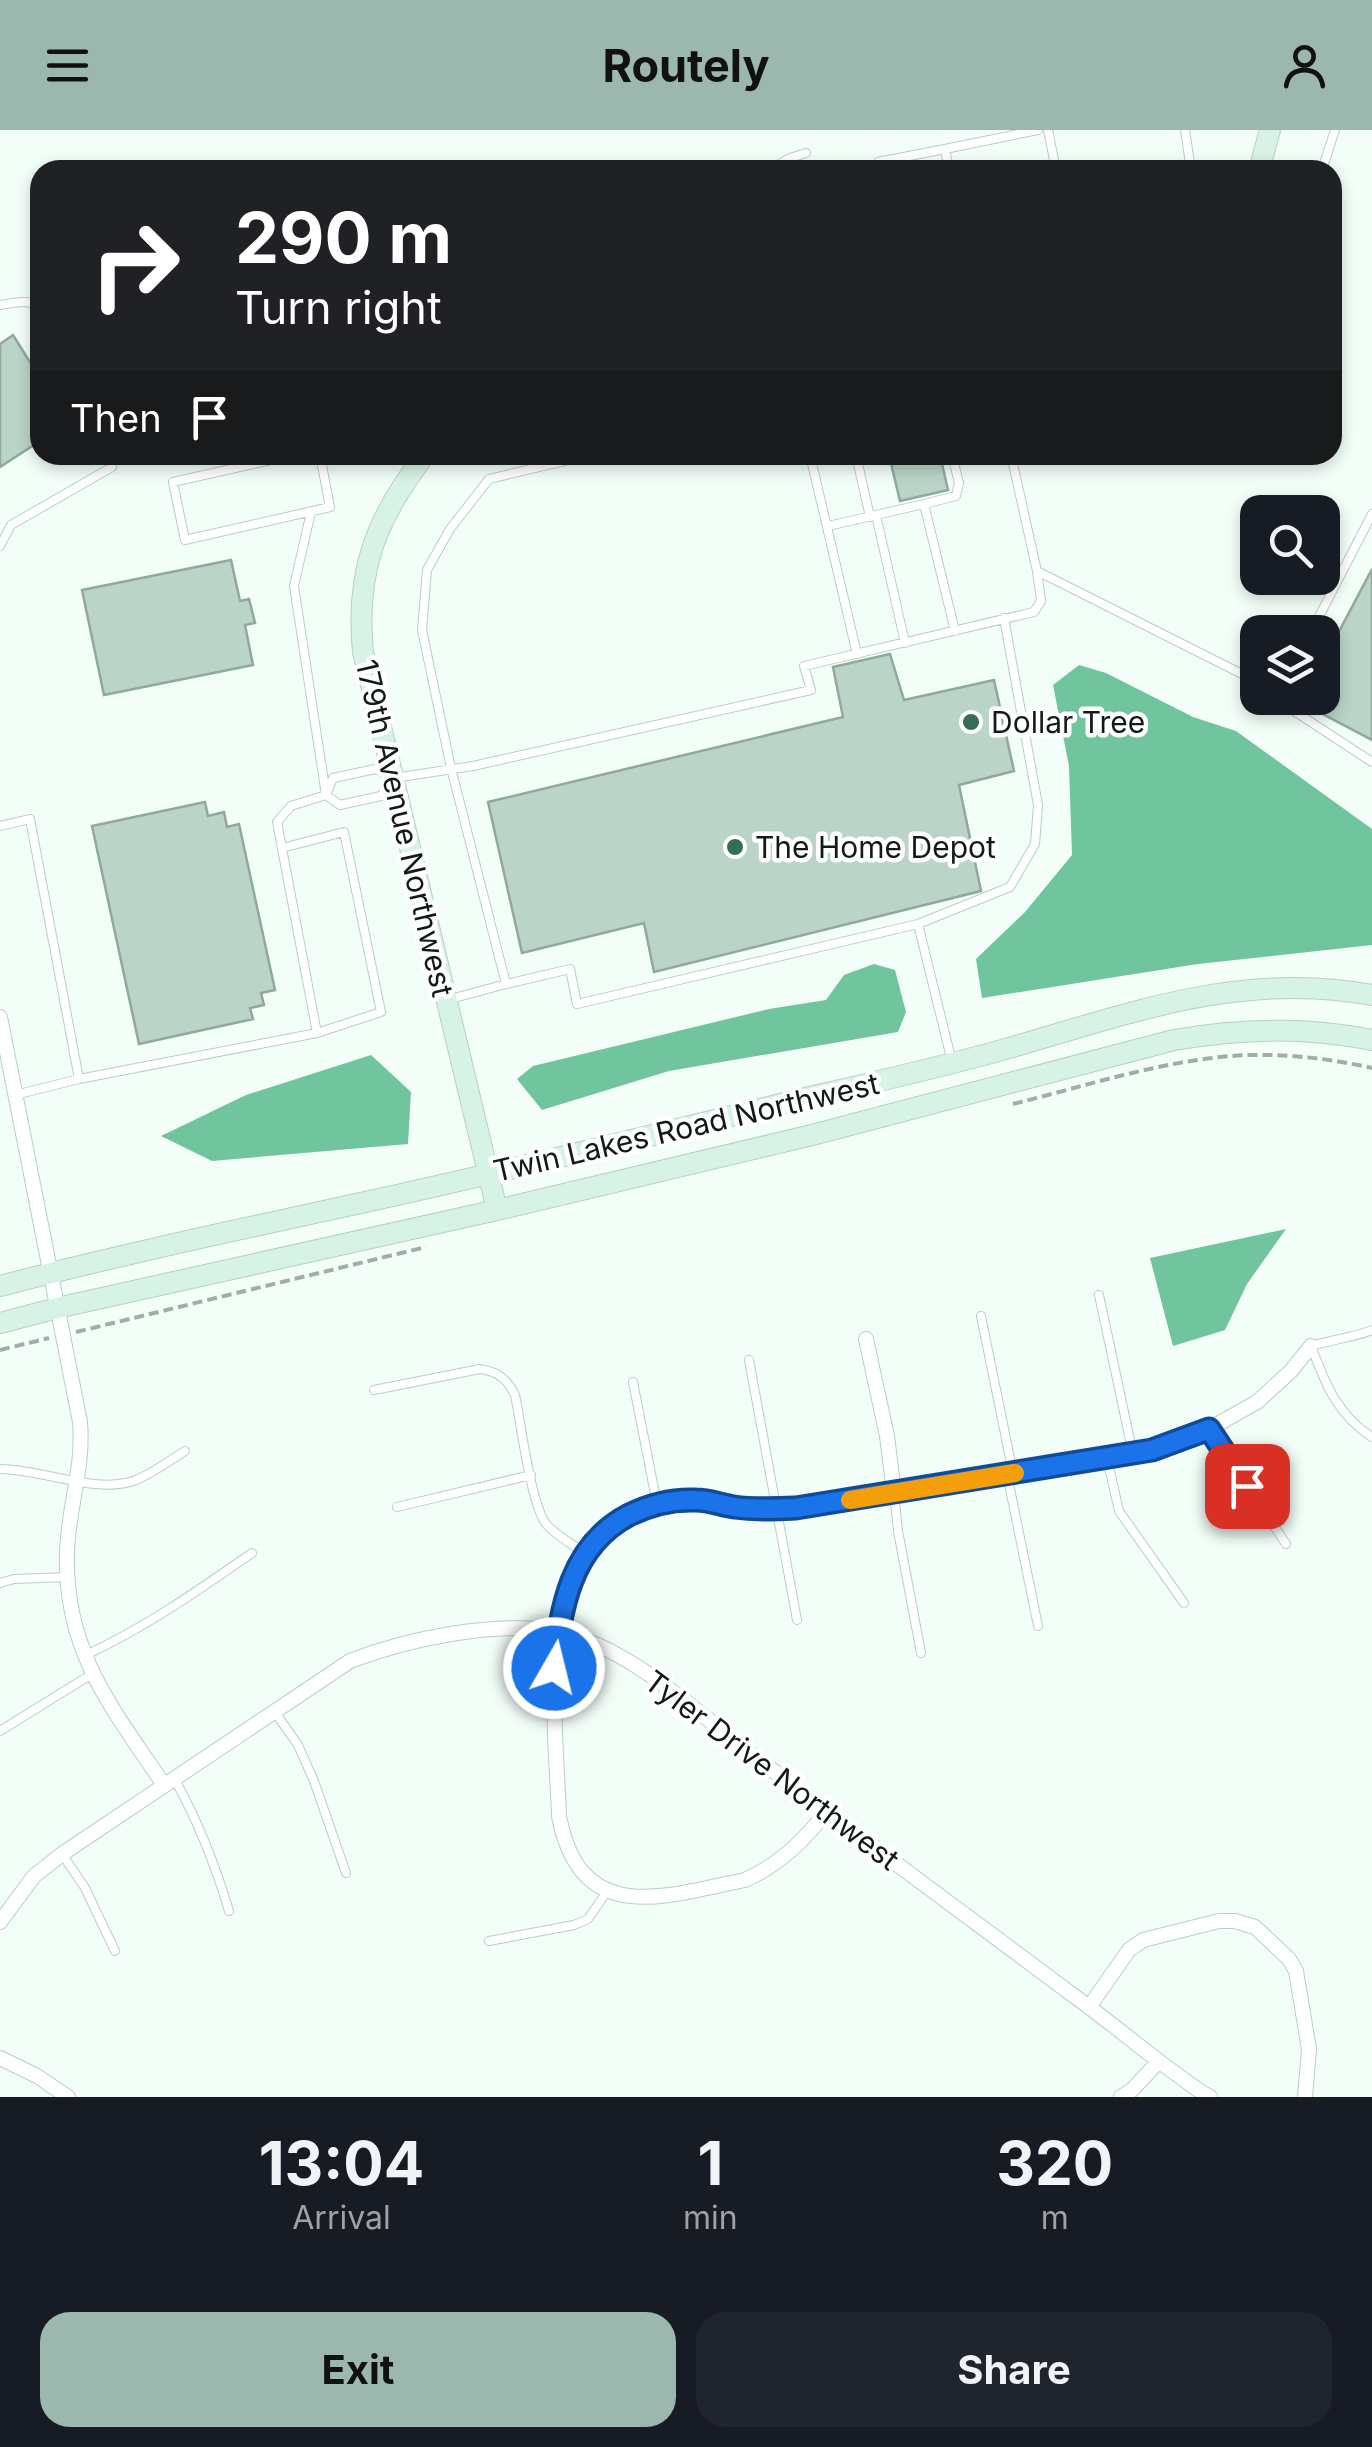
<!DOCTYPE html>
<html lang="en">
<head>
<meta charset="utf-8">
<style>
  :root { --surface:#171b24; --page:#20242c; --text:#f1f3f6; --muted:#9ea1a6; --accent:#9cb7ae }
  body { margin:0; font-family:Inter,sans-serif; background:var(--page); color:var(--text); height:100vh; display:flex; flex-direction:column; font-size:38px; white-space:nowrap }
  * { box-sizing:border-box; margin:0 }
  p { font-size:32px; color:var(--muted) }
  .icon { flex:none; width:55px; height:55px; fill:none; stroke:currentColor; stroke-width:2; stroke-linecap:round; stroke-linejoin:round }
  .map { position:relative; height:1967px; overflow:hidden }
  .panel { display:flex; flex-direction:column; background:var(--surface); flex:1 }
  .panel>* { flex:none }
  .guide { position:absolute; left:30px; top:30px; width:1312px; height:305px; border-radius:30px; box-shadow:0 5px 15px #0003; background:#202124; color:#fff; overflow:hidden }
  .tools { position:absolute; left:1240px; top:365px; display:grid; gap:20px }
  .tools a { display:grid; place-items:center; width:100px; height:100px; border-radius:20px; background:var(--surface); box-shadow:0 5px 15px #0003; font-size:50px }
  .pin { position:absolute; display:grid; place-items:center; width:85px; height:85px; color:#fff; margin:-42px; border-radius:20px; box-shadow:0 5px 15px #0006 }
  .me { position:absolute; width:110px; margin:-55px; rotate:8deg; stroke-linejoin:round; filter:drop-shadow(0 0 8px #0008) }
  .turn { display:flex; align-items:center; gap:35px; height:210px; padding:0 40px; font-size:45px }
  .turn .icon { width:130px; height:130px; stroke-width:2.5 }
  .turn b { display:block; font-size:70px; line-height:85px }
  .then { display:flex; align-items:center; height:95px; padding:0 40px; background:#0003; gap:20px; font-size:38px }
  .eta { display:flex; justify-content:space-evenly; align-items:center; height:170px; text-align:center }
  .eta b { font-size:60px; font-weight:700; line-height:70px }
  .button { display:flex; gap:20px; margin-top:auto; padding:20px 40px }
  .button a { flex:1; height:115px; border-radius:30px; background:var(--accent); color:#111; font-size:40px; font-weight:700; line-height:115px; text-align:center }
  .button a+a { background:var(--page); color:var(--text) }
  header { display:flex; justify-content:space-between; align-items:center; height:130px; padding:0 40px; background:var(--accent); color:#111; font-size:45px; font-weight:700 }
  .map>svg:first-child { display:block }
  .water { fill:#70c49e }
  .building { fill:#bad5c7; stroke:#90a99c; stroke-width:2.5 }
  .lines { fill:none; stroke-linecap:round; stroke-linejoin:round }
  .lane-casing { stroke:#b6d1c3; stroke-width:10 }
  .street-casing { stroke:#b6d1c3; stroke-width:16 }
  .secondary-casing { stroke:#b6d1c3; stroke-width:22 }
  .path { stroke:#a3ada8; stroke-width:4; stroke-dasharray:10 5; stroke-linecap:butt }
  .lane { stroke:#fff; stroke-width:8 }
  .street { stroke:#fff; stroke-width:14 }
  .secondary { stroke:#d6f3e6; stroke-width:20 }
  .route-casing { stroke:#114b97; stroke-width:25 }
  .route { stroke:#1a73e8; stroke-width:18 }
  .slow { stroke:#f59e0b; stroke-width:18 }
  .poi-dot { fill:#356d55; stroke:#fff; stroke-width:4 }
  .labels { text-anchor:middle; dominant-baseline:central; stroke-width:9; stroke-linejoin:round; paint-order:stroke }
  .poi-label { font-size:30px; fill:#111a16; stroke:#fff; text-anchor:start }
  .street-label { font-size:30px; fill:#111a16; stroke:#fff }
</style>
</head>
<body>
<header><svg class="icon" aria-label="menu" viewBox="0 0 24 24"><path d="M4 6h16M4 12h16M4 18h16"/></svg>Routely<svg class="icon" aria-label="person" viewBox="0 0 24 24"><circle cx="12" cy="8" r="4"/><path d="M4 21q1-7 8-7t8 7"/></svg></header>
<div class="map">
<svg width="1372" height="1967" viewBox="0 0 1372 1967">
  <rect width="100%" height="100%" fill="#f3fef8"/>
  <path class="water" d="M1079,535l27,8 87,44 43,14 136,98v116l-174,19 -216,34 -6,-39 49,-47 47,-57 -3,-89 -16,-81z
    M874,834l21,6 11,42 -8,20 -229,39 -127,39 -25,-31 16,-13 236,-57 57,-9 18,-25z
    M371,925l40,37 -3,52 -196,17 -51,-25 85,-41z
    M1286,1099l-39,55 -22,46 -52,16 -23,-88z"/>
  <path class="building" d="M13,205l27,43v63l-40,26v-123z
    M889,325h51l8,35 -48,11z
    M231,430l9,41 9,-2 6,24 -10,2 8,40 -149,30 -22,-105z
    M1372,439v171l-57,-30 22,-44 -13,-6z
    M890,524l14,46 90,-20 20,91 -55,14 22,106 -327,81 -10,-49 -122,30 -34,-151 355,-85 -10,-50z
    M205,672l3,14 16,-4 3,15 12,-3 36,166 -14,3 3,12 -14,3 3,11 -114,25 -47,-218z"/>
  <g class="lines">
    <g class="lane-casing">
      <path id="lane" d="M1048,0l8,40
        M1185,0l6,40
        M878,32l67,-13
        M769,40l21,-12 16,-5
        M949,40l-4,-21 93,-19
        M1322,40l13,-40
        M0,175c14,-2 29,-7 40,3
        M293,325l-120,27 12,58 145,-33 -10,-52
        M590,325l-101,24 -39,50 -23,41 -5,60 29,138 55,216 64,-15 7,35 341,-80 92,-37 25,-43 3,-39 -34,-187
        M810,325l47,199
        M856,325l14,62
        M1011,325l26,116
        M924,374l32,-8 3,-13 -7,-28
        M311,382l-17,74 32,209 14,10 41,-9 10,-14
        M876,385l48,-11 31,127
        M828,396l48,-11 29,128
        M0,416l11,-21 101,-58 -3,-12
        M1311,502l61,-118
        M1283,568l8,11 81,53
        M0,696l30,-7 49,260 -64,16
        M282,718l62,-16 37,180 -64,21 -40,-211 14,-16 35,-11 7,-17 42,-9 19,9 79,-12 338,-76 -7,-24 230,-54 7,-11 -4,-30 221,111
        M918,794l34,138
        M447,870l59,-16
        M79,949l238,-46
        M1099,1165l34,159
        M981,1186l32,157
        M1372,1200c-16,7 -42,10 -61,16 14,37 26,69 61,91
        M749,1230l48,260
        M633,1252l24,122
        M374,1260l106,-21c18,2 28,11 35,26 6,28 16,112 32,130 10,11 26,20 38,28
        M1209,1299l77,115
        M1107,1328l12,53 65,92
        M0,1339c42,0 97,26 136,11 17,-7 33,-19 49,-29
        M1007,1344l31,152
        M894,1362l4,39 23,122
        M397,1377l134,-32
        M0,1453l14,-4 53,-2
        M84,1526c62,-29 112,-64 168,-103
        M274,1581l24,34 16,36 32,92
        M0,1601l92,-57
        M174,1648c24,43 41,86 55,133
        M62,1724l23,34 30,63
        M489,1811l85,-16 14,-6 20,-29"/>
    </g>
    <g class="street-casing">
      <path id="street" d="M0,887l80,405c4,48 -12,85 -13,131 -3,98 45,155 97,232
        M866,1209l21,97 7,56
        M826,1682c-22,29 -47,53 -81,68 -80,16 -165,48 -186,-64 -3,-100 -32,-282 100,-312 27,-6 50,-1 76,3 20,3 41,2 61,1l356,-57 57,-22 48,-27 34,-31 20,-25
        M0,1792l34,-46 28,-22 288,-193c57,-22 147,-41 208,-29 70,14 136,78 191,120 106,82 214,161 321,241 35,25 68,53 102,78 13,9 24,19 38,26
        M1089,1877l40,-57 14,-10 76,-19h16l20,6 34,32 7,12 13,78 -4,48
        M0,1928l37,18 31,21
        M1121,1967l11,-7 27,-29"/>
    </g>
    <g class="secondary-casing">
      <path id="secondary" d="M1259,40l11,-40
        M425,325c-49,63 -70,117 -62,197l134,558
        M0,1156c134,-35 271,-63 406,-93 138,-31 275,-65 412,-98 62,-14 123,-28 184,-45 123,-35 239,-80 370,-55
        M0,1193l57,-15 440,-98 315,-75 362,-95c69,-12 129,-13 198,0"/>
    </g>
    <path class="path" d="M1013,974c77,-19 156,-46 236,-49 41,-1 83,4 123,13
      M76,1202l350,-85
      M0,1220l49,-12"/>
    <use href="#lane" class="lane"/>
    <use href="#street" class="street"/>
    <use href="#secondary" class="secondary"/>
  </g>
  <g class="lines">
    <g class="route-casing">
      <path id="route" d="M554,1538c7,-60 16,-122 75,-153 20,-10 44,-16 67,-15 13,0 25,5 38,7 21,3 41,2 62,1l356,-58 57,-21 38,57"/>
    </g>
    <use href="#route" class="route"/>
    <path class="slow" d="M850,1370l165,-27"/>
  </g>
  <g class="poi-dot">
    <circle cx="971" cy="592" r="10"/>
    <circle cx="735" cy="717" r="10"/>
  </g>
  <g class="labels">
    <g class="poi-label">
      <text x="991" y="592">Dollar Tree</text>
      <text x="755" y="717">The Home Depot</text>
    </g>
    <g class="street-label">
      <text transform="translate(405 698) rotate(77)">179th Avenue Northwest</text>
      <text transform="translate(686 997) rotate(-13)">Twin Lakes Road Northwest</text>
      <text transform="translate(772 1640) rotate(37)">Tyler Drive Northwest</text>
    </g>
  </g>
</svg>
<div class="tools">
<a><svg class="icon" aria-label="search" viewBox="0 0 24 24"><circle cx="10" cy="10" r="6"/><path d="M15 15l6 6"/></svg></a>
<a><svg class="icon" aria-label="layers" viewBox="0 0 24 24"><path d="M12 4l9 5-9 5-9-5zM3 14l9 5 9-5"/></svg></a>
</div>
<div class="pin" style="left:1247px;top:1356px;background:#d93025"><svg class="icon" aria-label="arrive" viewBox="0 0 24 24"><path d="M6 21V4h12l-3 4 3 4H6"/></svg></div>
<svg class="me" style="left:554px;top:1538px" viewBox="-20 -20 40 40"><circle r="17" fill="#1a73e8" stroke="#fff" stroke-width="3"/><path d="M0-11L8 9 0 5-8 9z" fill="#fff"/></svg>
<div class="guide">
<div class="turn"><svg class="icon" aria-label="right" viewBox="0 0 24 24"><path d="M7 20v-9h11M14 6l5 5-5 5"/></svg><div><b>290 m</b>Turn right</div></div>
<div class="then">Then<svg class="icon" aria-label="arrive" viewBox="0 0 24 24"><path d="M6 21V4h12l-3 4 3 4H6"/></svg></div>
</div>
</div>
<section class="panel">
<div class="eta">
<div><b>13:04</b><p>Arrival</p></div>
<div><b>1</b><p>min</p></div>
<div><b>320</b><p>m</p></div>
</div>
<div class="button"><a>Exit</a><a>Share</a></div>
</section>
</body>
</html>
